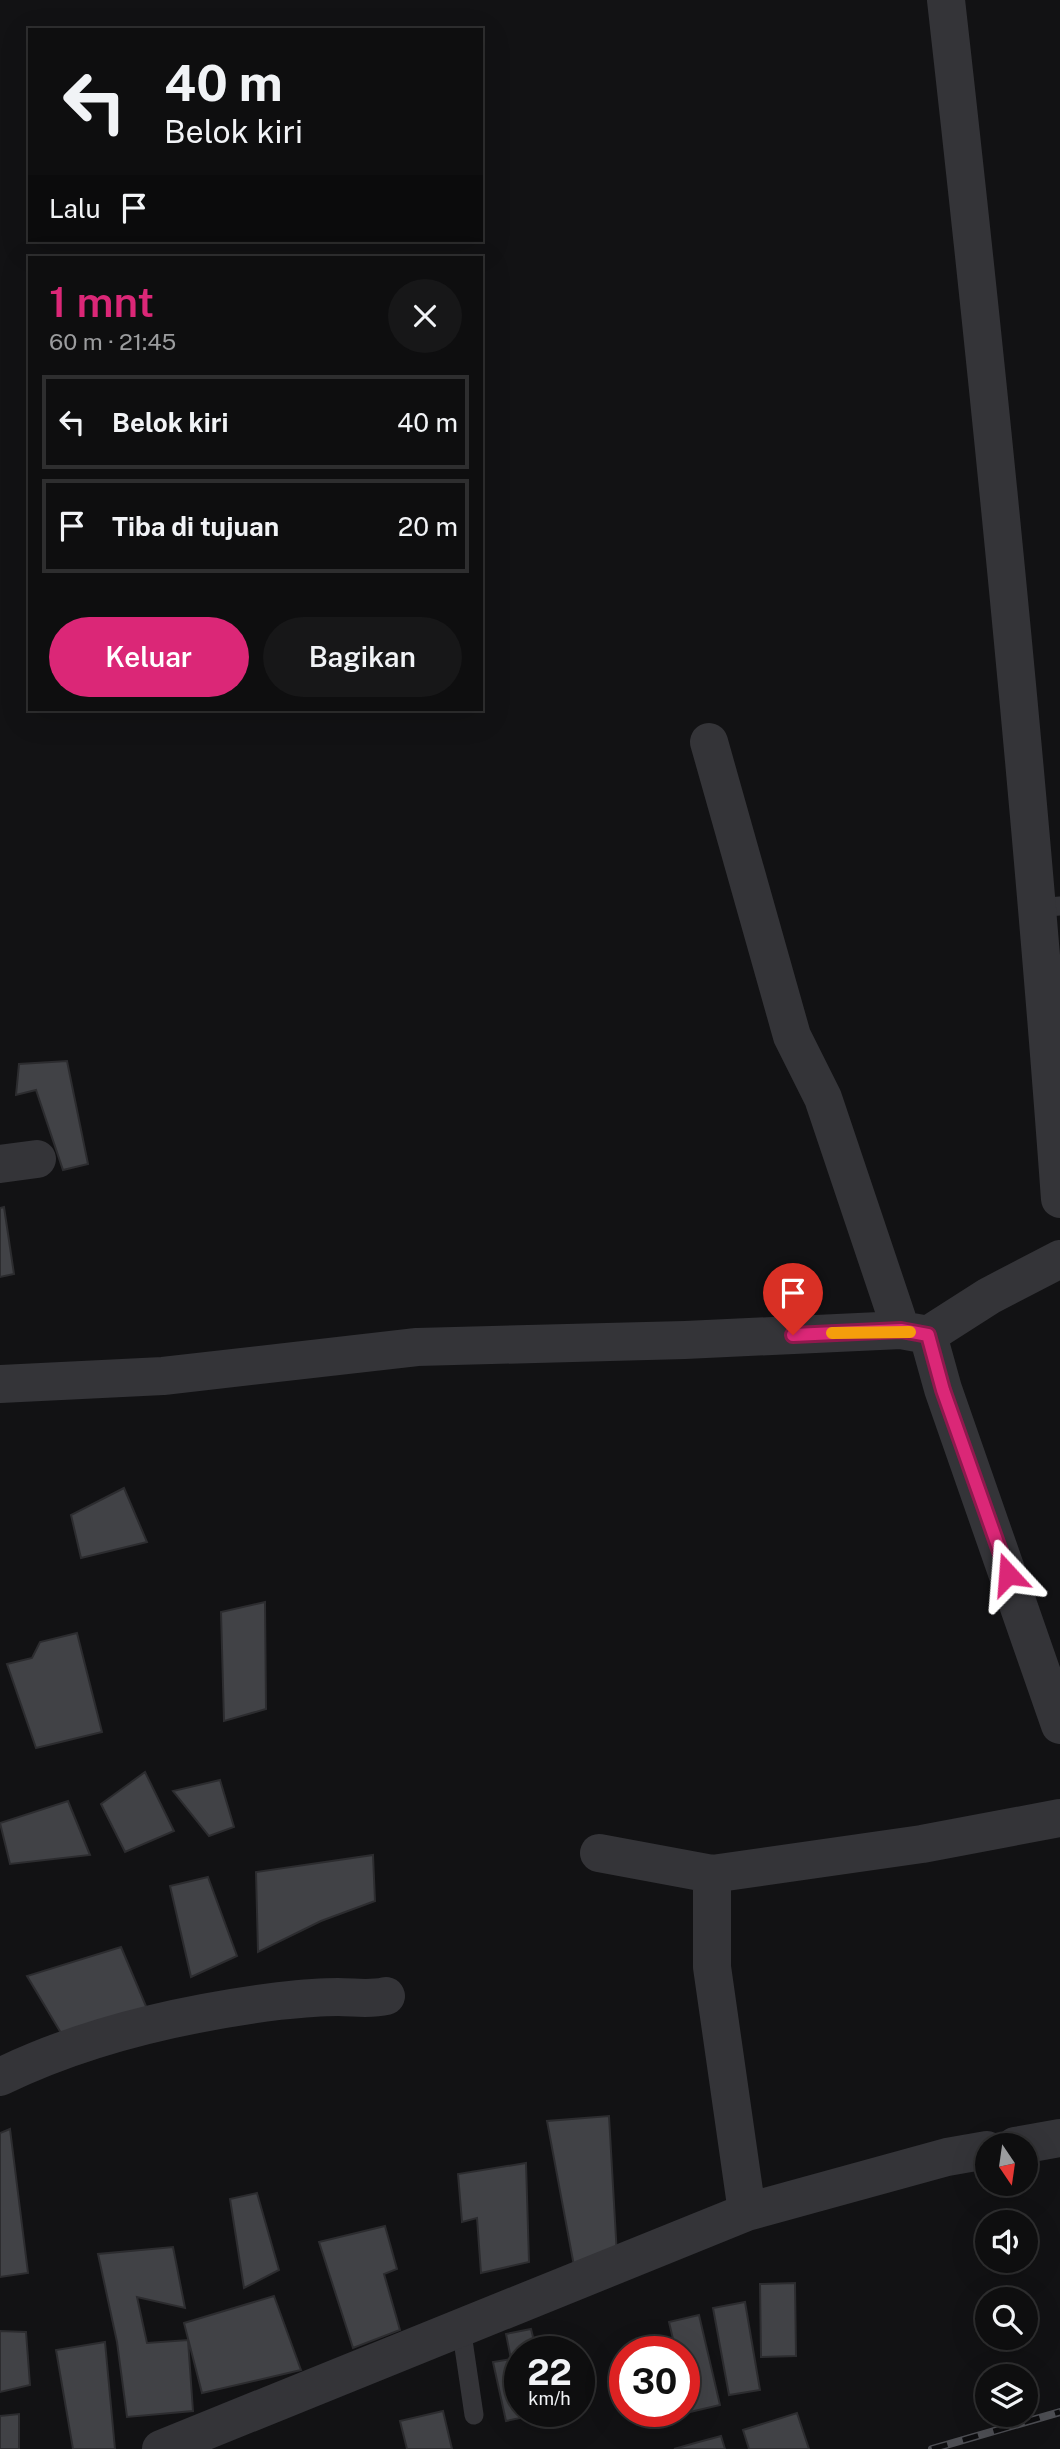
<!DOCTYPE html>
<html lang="id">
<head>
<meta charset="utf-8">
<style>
  :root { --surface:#0e0e0f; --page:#171718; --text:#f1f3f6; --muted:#9b9c9e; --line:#2e2e2f; --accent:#db2777 }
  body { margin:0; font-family:"Public Sans",sans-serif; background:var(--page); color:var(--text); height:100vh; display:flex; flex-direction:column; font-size:26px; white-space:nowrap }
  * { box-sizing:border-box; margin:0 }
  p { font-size:23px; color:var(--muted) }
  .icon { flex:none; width:38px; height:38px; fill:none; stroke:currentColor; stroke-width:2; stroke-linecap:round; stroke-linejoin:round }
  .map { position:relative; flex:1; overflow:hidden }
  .panel { position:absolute; left:28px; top:256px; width:455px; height:455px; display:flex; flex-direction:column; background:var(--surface); border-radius:0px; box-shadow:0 7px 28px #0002,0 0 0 2px var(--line) }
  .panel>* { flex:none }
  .guide { position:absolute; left:28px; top:28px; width:455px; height:214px; border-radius:0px; box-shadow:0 7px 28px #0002,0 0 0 2px var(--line); background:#0e0e0f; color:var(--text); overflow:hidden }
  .needle { width:46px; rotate:167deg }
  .buttons { position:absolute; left:975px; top:2133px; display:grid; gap:14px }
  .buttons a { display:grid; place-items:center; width:63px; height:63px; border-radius:50%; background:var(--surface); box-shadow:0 7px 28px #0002,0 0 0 2px var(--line); font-size:35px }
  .speed { position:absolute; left:504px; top:2336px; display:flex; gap:14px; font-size:35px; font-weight:700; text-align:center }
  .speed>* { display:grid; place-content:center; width:91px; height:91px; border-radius:50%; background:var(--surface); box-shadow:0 7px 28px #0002,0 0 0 2px var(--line); line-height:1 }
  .speed small { font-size:18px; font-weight:400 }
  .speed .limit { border:10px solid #d22; background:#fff; color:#111 }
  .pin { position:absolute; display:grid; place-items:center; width:60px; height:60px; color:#fff; margin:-72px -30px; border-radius:50% 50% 50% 0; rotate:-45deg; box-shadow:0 0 7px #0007 }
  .pin .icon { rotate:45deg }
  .me { position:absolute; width:77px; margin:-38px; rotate:341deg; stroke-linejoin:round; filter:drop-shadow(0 0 5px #0008) }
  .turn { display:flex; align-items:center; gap:24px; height:147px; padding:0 21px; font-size:32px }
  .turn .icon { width:91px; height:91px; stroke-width:2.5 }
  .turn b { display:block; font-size:49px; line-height:60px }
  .then { display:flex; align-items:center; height:66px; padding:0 21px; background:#0003; gap:14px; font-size:26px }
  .round { display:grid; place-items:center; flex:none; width:74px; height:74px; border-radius:37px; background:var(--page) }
  .overview { display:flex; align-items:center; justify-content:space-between; height:119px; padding:0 21px }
  h1 { font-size:42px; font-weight:600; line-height:52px; color:var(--accent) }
  .primary-button { display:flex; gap:14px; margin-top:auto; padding:14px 21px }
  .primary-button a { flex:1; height:80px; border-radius:42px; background:var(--accent); color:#fff; font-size:28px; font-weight:600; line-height:80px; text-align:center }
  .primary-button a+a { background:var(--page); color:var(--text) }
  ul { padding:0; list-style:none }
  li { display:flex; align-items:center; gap:21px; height:94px; margin:0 14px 10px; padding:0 7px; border:4px solid var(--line); border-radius:0px }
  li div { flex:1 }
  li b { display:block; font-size:26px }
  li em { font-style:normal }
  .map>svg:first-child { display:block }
  .building { fill:#414246; stroke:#2c2c2f; stroke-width:2 }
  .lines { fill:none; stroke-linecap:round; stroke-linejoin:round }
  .service { stroke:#343438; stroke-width:19 }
  .minor { stroke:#343438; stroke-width:38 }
  .rail-casing { stroke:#4d4e53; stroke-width:8 }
  .rail { stroke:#0d0d0f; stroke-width:5; stroke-dasharray:16; stroke-linecap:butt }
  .route-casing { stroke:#8e194d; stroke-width:18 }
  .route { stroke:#db2777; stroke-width:12 }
  .slow { stroke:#f59e0b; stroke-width:12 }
</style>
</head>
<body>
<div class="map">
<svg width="1060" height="2449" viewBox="0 0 1060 2449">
  <rect width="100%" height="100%" fill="#121214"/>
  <path class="building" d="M67,1061l21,103 -25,6 -27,-80 -20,5 3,-31z
    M4,1207l10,67 -14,3v-69z
    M124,1488l23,54 -66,16 -10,-43z
    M265,1602l1,107 -42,12 -3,-109z
    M77,1633l25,99 -66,16 -29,-84 25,-6 8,-16z
    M145,1772l29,59 -49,21 -24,-48z
    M220,1780l14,47 -25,9 -36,-45z
    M68,1801l22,54 -80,9 -10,-41z
    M373,1855l2,46 -54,20 -63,31 -2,-80z
    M208,1877l29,79 -46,21 -21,-91z
    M121,1947l27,64 -87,22 -34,-57z
    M609,2116l8,140 -43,10 -27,-145z
    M10,2129l18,144 -28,4v-144z
    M526,2163l3,99 -48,11 -4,-55 -15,4 -4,-48z
    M257,2193l22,77 -35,18 -14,-89z
    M385,2226l12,43 -13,5 16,56 -47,18 -34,-106z
    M173,2247l12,61 -48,-11 10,46 41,-3 5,71 -66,6 -10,-75 -19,-88z
    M795,2283l1,73 -35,1 -1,-73z
    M274,2296l27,74 -99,23 -18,-70z
    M745,2302l15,88 -31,5 -16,-87z
    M699,2315l21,90 -30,7 -6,-24v-36h-8l-7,-30z
    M531,2329l4,16 22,-4 2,11h-39v60h29l-43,9 -13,-59 18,-3 -5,-25z
    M0,2331l26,1 4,53 -30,7z
    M105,2342l10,107h-42l-17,-99z
    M443,2411l9,38h-45l-7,-28z
    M797,2413l12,36h-60l-6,-19z
    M19,2414v35h-19v-33z
    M721,2436l4,13h-51l21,-6z"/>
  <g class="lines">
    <path class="service" d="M1039,908l21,-2
      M461,2327l13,88"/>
    <path class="minor" d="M946,0c45,399 85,799 114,1199
      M709,742l83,294 31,62 78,232
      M0,1164l37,-5
      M1060,1259l-71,37 -61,39 15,54 117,336
      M0,1384l163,-8 254,-29 268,-7 216,-10 27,5
      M599,1853l113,21 210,-30 138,-26
      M712,1874v93l35,245
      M0,2077c86,-42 184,-64 279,-76 19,-2 40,-4 59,-4 17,0 31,3 48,-1
      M1015,2146l45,-8
      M161,2449l586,-237 200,-55 40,-7"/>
    <g class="rail-casing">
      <path id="rail" d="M932,2449l128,-37"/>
    </g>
    <use href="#rail" class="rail"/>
  </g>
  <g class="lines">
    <g class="route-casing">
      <path id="route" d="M793,1335l108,-5 27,5 15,55 65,184"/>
    </g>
    <use href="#route" class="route"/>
    <path class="slow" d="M832,1333l78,-1"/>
  </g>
</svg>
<div class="buttons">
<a><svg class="needle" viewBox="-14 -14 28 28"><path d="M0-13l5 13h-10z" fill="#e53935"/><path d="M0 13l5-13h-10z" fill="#9b9c9e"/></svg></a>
<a><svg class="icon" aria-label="sound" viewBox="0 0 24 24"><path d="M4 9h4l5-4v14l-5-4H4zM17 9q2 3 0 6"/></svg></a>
<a><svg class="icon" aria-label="search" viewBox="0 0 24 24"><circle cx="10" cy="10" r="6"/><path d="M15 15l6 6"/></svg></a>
<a><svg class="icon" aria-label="layers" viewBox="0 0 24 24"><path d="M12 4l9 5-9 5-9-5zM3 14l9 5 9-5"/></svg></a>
</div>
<div class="speed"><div>22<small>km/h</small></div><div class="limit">30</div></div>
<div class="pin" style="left:793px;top:1335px;background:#d93025"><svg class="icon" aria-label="arrive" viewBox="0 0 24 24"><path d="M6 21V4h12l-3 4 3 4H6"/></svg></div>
<svg class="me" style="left:1008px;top:1574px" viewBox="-20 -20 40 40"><path d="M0-17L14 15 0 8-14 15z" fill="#db2777" stroke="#fff" stroke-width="4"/></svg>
<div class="guide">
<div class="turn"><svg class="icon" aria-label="left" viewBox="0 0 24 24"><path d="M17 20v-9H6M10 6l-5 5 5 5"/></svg><div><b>40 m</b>Belok kiri</div></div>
<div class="then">Lalu<svg class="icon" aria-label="arrive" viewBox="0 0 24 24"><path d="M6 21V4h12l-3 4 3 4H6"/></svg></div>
</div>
<section class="panel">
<div class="overview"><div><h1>1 mnt</h1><p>60 m · 21:45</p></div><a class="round"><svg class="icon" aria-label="close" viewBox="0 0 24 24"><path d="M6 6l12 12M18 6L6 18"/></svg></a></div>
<ul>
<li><svg class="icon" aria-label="left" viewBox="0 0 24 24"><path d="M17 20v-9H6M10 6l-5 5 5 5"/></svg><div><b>Belok kiri</b></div><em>40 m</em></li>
<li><svg class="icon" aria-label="arrive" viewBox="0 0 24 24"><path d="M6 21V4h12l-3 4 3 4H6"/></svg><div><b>Tiba di tujuan</b></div><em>20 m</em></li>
</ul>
<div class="primary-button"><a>Keluar</a><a>Bagikan</a></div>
</section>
</div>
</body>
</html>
